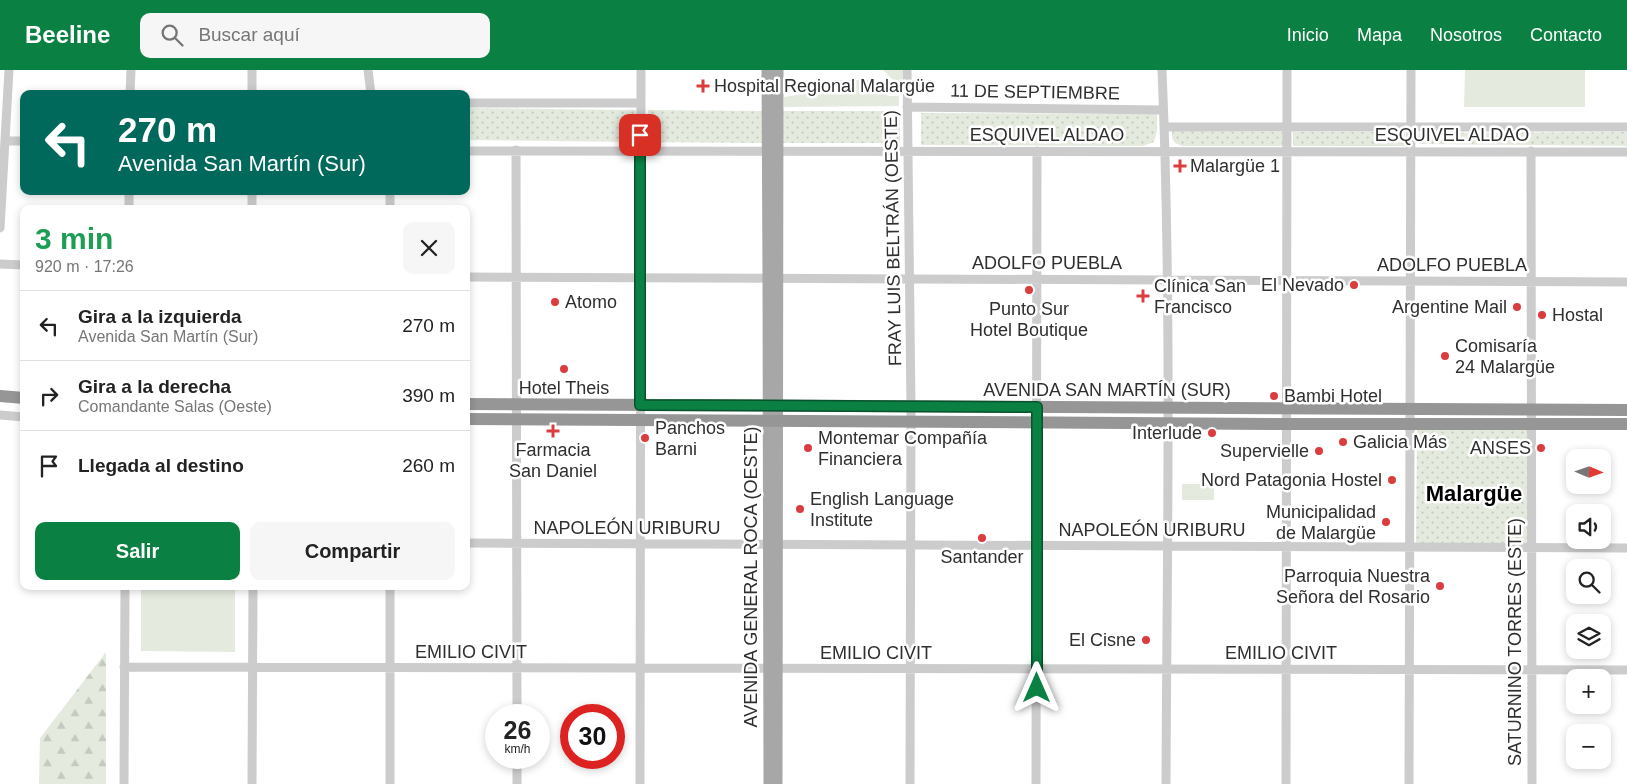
<!DOCTYPE html>
<html lang="es">
<head>
<meta charset="utf-8">
<style>
  :root { --surface:#fff; --page:#f6f6f6; --text:#222; --muted:#767676; --line:#e0e0e0; --accent:#0b8043 }
  body { margin:0; font-family:Helvetica,sans-serif; background:var(--page); color:var(--text); height:100vh; display:flex; flex-direction:column; font-size:19px; white-space:nowrap }
  * { box-sizing:border-box; margin:0 }
  p { font-size:16px; color:var(--muted) }
  .icon { flex:none; width:28px; height:28px; fill:none; stroke:currentColor; stroke-width:2; stroke-linecap:round; stroke-linejoin:round }
  .map { position:relative; flex:1; overflow:hidden }
  .details { position:absolute; left:20px; top:135px; width:450px; height:385px; display:flex; flex-direction:column; background:var(--surface); border-radius:10px; box-shadow:0 2px 8px #0003 }
  .details>* { flex:none }
  .banner { position:absolute; left:20px; top:20px; width:450px; height:105px; border-radius:10px; box-shadow:0 2px 8px #0003; background:#00695c; color:#fff; overflow:hidden }
  .needle { width:32px; rotate:92deg }
  .buttons { position:absolute; left:1566px; top:379px; display:grid; gap:10px }
  .buttons a { display:grid; place-items:center; width:45px; height:45px; border-radius:10px; background:var(--surface); box-shadow:0 2px 8px #0003; font-size:25px }
  .speed { position:absolute; left:485px; top:634px; display:flex; gap:10px; font-size:25px; font-weight:700; text-align:center }
  .speed>* { display:grid; place-content:center; width:65px; height:65px; border-radius:50%; background:var(--surface); box-shadow:0 2px 8px #0003; line-height:1 }
  .speed small { font-size:12px; font-weight:400 }
  .speed .limit { border:8px solid #d22; background:#fff; color:#111 }
  .pin { position:absolute; display:grid; place-items:center; width:42px; height:42px; color:#fff; margin:-21px; border-radius:10px; box-shadow:0 2px 8px #0006 }
  .me { position:absolute; width:55px; margin:-28px; rotate:0deg; stroke-linejoin:round; filter:drop-shadow(0 0 4px #0008) }
  .turn { display:flex; align-items:center; gap:18px; height:105px; padding:0 15px; font-size:22px }
  .turn .icon { width:65px; height:65px; stroke-width:2.5 }
  .turn b { display:block; font-size:35px; line-height:42px }
  .round { display:grid; place-items:center; flex:none; width:52px; height:52px; border-radius:10px; background:var(--page) }
  .overview { display:flex; align-items:center; justify-content:space-between; height:85px; padding:0 15px }
  h1 { font-size:30px; font-weight:800; line-height:38px; color:#1e9e55 }
  .cta { display:flex; gap:10px; margin-top:auto; padding:10px 15px }
  .cta a { flex:1; height:58px; border-radius:10px; background:var(--accent); color:#fff; font-size:20px; font-weight:800; line-height:58px; text-align:center }
  .cta a+a { background:var(--page); color:var(--text) }
  ul { padding:0; list-style:none }
  li { display:flex; align-items:center; gap:15px; height:70px; padding:0 15px; border-top:1px solid var(--line) }
  li div { flex:1 }
  li b { display:block; font-size:19px }
  li em { font-style:normal }
  header { display:flex; align-items:center; gap:30px; box-sizing:border-box; height:70px; padding:0 25px; background:var(--accent); color:#fff }
  header strong { font-size:24px }
  nav { display:flex; gap:28px; margin-inline-start:auto; font-size:18px }
  .search { width:350px; height:45px; background:var(--page); display:flex; align-items:center; gap:12px; box-sizing:border-box; padding:0 18px; border-radius:10px; color:var(--muted); font-size:19px }
  .map>svg:first-child { display:block }
  .green { fill:#e4ebde }
  .forest { fill:url(#forest-firs) }
  .park { fill:url(#park-dots) }
  .lines { fill:none; stroke-linecap:round; stroke-linejoin:round }
  .minor { stroke:#ccc; stroke-width:9 }
  .major { stroke:#a7a7a7; stroke-width:11 }
  .highway { stroke:#969696; stroke-width:12 }
  .route-casing { stroke:#07532c; stroke-width:12 }
  .route { stroke:#0b8043; stroke-width:9 }
  .poi-dot { fill:#db3c3e; stroke:#fff; stroke-width:2 }
  .labels { text-anchor:middle; dominant-baseline:central; stroke-width:5; stroke-linejoin:round; paint-order:stroke }
  .poi-label { font-size:18px; fill:#2f2f2f; stroke:#fff; text-anchor:start }
  .street-label { font-size:18px; fill:#2f2f2f; stroke:#fff }
  .district-label { font-size:22px; font-weight:bold; fill:#000; stroke:#fff }
</style>
</head>
<body>
<header>
<strong>Beeline</strong>
<div class="search"><svg class="icon" aria-label="search" viewBox="0 0 24 24"><circle cx="10" cy="10" r="6"/><path d="M15 15l6 6"/></svg>Buscar aquí</div>
<nav><a>Inicio</a><a>Mapa</a><a>Nosotros</a><a>Contacto</a></nav>
</header>
<div class="map">
<svg width="1627" height="714" viewBox="0 0 1627 714">
  <defs>
    <pattern id="forest-firs" width="22" height="20" patternUnits="userSpaceOnUse" patternTransform="scale(1.25)"><rect width="22" height="20" fill="#e4ebde"/><path d="M5 1l3.5 6h-7zM16 11l3.5 6h-7z" fill="#c4cabf"/></pattern>
    <pattern id="park-dots" width="8" height="8" patternUnits="userSpaceOnUse" patternTransform="scale(1.25)"><rect width="8" height="8" fill="#e4ebde"/><path d="M2 2h.1M6 6h.1" fill="none" stroke="#c4cabf" stroke-width="1.8" stroke-linecap="round"/></pattern>
  </defs>
  <rect width="100%" height="100%" fill="#fff"/>
  <path class="green" d="M883,0h19v11l-9,-1z
    M1465,0h120v37h-121z
    M827,10h43l18,16h11v10l-115,1v-10l24,-4z
    M1182,414h32v16h-32z
    M141,518h94v64l-94,-1z"/>
  <path class="forest" d="M106,582v132h-67l1,-46z"/>
  <path class="park" d="M466,38l170,2 -1,32 -169,-2z
    M648,40l116,1v32l-116,-1z
    M783,41h117v32h-117z
    M921,43l236,1v17l-3,11 -11,4 -222,-1z
    M1172,61l111,1v14h-101l-7,-3 -3,-5z
    M1293,62h112v14h-112z
    M1627,62v14l-208,-2 -1,-11z
    M1417,359l111,1v113h-112z"/>
  <g class="lines">
    <path class="minor" d="M252,0v24
      M368,0l3,24
      M907,0l4,336 -1,378
      M1162,0c10,238 5,476 4,714
      M130,24l1,-24
      M466,33h175
      M907,37l256,3
      M1164,57h463
      M5,71h19
      M516,80l1,565
      M466,81l1161,1
      M1531,81l1,633
      M129,139v-18
      M252,139v-18
      M390,139v-18
      M0,158l9,-158
      M0,194l24,1
      M466,207l1161,5
      M0,345l24,2
      M466,473l1161,5
      M390,516v198
      M124,597l1503,3
      M124,714l1,-198
      M252,714l1,-198
      M517,714v-26
      M640,714l1,-714
      M1036,714l1,-633
      M1286,714l1,-714
      M1409,714l2,-714"/>
    <path class="major" d="M767,0l1,208 1,506
      M777,714l1,-714"/>
    <path class="highway" d="M0,326l24,2
      M466,334l1161,6
      M466,349l820,5h341"/>
  </g>
  <g class="lines">
    <g class="route-casing">
      <path id="route" d="M640,65v270l397,2v281"/>
    </g>
    <use href="#route" class="route"/>
  </g>
  <g class="poi-dot">
    <path d="M700.5 8.5h5v5h5v5h-5v5h-5v-5h-5v-5h5z"/>
    <path d="M1177.5 88.5h5v5h5v5h-5v5h-5v-5h-5v-5h5z"/>
    <circle cx="1354" cy="215" r="5"/>
    <circle cx="1029" cy="220" r="5"/>
    <path d="M1140.5 218.5h5v5h5v5h-5v5h-5v-5h-5v-5h5z"/>
    <circle cx="555" cy="232" r="5"/>
    <circle cx="1517" cy="237" r="5"/>
    <circle cx="1542" cy="245" r="5"/>
    <circle cx="1445" cy="286" r="5"/>
    <circle cx="564" cy="299" r="5"/>
    <circle cx="1274" cy="326" r="5"/>
    <path d="M550.5 353.5h5v5h5v5h-5v5h-5v-5h-5v-5h5z"/>
    <circle cx="1212" cy="363" r="5"/>
    <circle cx="645" cy="368" r="5"/>
    <circle cx="1343" cy="372" r="5"/>
    <circle cx="808" cy="378" r="5"/>
    <circle cx="1541" cy="378" r="5"/>
    <circle cx="1319" cy="381" r="5"/>
    <circle cx="1392" cy="410" r="5"/>
    <circle cx="800" cy="439" r="5"/>
    <circle cx="1386" cy="452" r="5"/>
    <circle cx="982" cy="468" r="5"/>
    <circle cx="1440" cy="516" r="5"/>
    <circle cx="1146" cy="570" r="5"/>
  </g>
  <g class="labels">
    <g class="poi-label">
      <text x="714" y="16">Hospital Regional Malargüe</text>
      <text x="1190" y="96">Malargüe 1</text>
      <text x="1344" y="215" text-anchor="end">El Nevado</text>
      <text x="1154" y="216">Clínica San<tspan x="1154" dy="21">Francisco</tspan></text>
      <text x="565" y="232">Atomo</text>
      <text x="1507" y="237" text-anchor="end">Argentine Mail</text>
      <text x="1029" y="239" text-anchor="middle">Punto Sur<tspan x="1029" dy="21">Hotel Boutique</tspan></text>
      <text x="1552" y="245">Hostal</text>
      <text x="1455" y="276">Comisaría<tspan x="1455" dy="21">24 Malargüe</tspan></text>
      <text x="564" y="318" text-anchor="middle">Hotel Theis</text>
      <text x="1284" y="326">Bambi Hotel</text>
      <text x="655" y="358">Panchos<tspan x="655" dy="21">Barni</tspan></text>
      <text x="1202" y="363" text-anchor="end">Interlude</text>
      <text x="818" y="368">Montemar Compañía<tspan x="818" dy="21">Financiera</tspan></text>
      <text x="1353" y="372">Galicia Más</text>
      <text x="1531" y="378" text-anchor="end">ANSES</text>
      <text x="553" y="380" text-anchor="middle">Farmacia<tspan x="553" dy="21">San Daniel</tspan></text>
      <text x="1309" y="381" text-anchor="end">Supervielle</text>
      <text x="1382" y="410" text-anchor="end">Nord Patagonia Hostel</text>
      <text x="810" y="429">English Language<tspan x="810" dy="21">Institute</tspan></text>
      <text x="1376" y="442" text-anchor="end">Municipalidad<tspan x="1376" dy="21">de Malargüe</tspan></text>
      <text x="982" y="487" text-anchor="middle">Santander</text>
      <text x="1430" y="506" text-anchor="end">Parroquia Nuestra<tspan x="1430" dy="21">Señora del Rosario</tspan></text>
      <text x="1136" y="570" text-anchor="end">El Cisne</text>
    </g>
    <g class="street-label">
      <text transform="translate(1035 22) rotate(1)">11 DE SEPTIEMBRE</text>
      <text x="1047" y="65">ESQUIVEL ALDAO</text>
      <text x="1452" y="65">ESQUIVEL ALDAO</text>
      <text transform="translate(893 168) rotate(-91)">FRAY LUIS BELTRÁN (OESTE)</text>
      <text x="1047" y="193">ADOLFO PUEBLA</text>
      <text x="1452" y="195">ADOLFO PUEBLA</text>
      <text x="1107" y="320">AVENIDA SAN MARTÍN (SUR)</text>
      <text x="627" y="458">NAPOLEÓN URIBURU</text>
      <text x="1152" y="460">NAPOLEÓN URIBURU</text>
      <text transform="translate(751 507) rotate(-90)">AVENIDA GENERAL ROCA (OESTE)</text>
      <text transform="translate(1515 572) rotate(-90)">SATURNINO TORRES (ESTE)</text>
      <text x="471" y="582">EMILIO CIVIT</text>
      <text x="876" y="583">EMILIO CIVIT</text>
      <text x="1281" y="583">EMILIO CIVIT</text>
    </g>
    <g class="district-label">
      <text x="1474" y="423">Malargüe</text>
    </g>
  </g>
</svg>
<div class="buttons">
<a><svg class="needle" viewBox="-14 -14 28 28"><path d="M0-13l5 13h-10z" fill="#e53935"/><path d="M0 13l5-13h-10z" fill="#767676"/></svg></a>
<a><svg class="icon" aria-label="sound" viewBox="0 0 24 24"><path d="M4 9h4l5-4v14l-5-4H4zM17 9q2 3 0 6"/></svg></a>
<a><svg class="icon" aria-label="search" viewBox="0 0 24 24"><circle cx="10" cy="10" r="6"/><path d="M15 15l6 6"/></svg></a>
<a><svg class="icon" aria-label="layers" viewBox="0 0 24 24"><path d="M12 4l9 5-9 5-9-5zM3 14l9 5 9-5"/></svg></a>
<a>+</a>
<a>−</a>
</div>
<div class="speed"><div>26<small>km/h</small></div><div class="limit">30</div></div>
<div class="pin" style="left:640px;top:65px;background:#d93025"><svg class="icon" aria-label="arrive" viewBox="0 0 24 24"><path d="M6 21V4h12l-3 4 3 4H6"/></svg></div>
<svg class="me" style="left:1037px;top:618px" viewBox="-20 -20 40 40"><path d="M0-17L14 15 0 8-14 15z" fill="#0b8043" stroke="#fff" stroke-width="4"/></svg>
<div class="banner">
<div class="turn"><svg class="icon" aria-label="left" viewBox="0 0 24 24"><path d="M17 20v-9H6M10 6l-5 5 5 5"/></svg><div><b>270 m</b>Avenida San Martín (Sur)</div></div>
</div>
<section class="details">
<div class="overview"><div><h1>3 min</h1><p>920 m · 17:26</p></div><a class="round"><svg class="icon" aria-label="close" viewBox="0 0 24 24"><path d="M6 6l12 12M18 6L6 18"/></svg></a></div>
<ul>
<li><svg class="icon" aria-label="left" viewBox="0 0 24 24"><path d="M17 20v-9H6M10 6l-5 5 5 5"/></svg><div><b>Gira a la izquierda</b><p>Avenida San Martín (Sur)</p></div><em>270 m</em></li>
<li><svg class="icon" aria-label="right" viewBox="0 0 24 24"><path d="M7 20v-9h11M14 6l5 5-5 5"/></svg><div><b>Gira a la derecha</b><p>Comandante Salas (Oeste)</p></div><em>390 m</em></li>
<li><svg class="icon" aria-label="arrive" viewBox="0 0 24 24"><path d="M6 21V4h12l-3 4 3 4H6"/></svg><div><b>Llegada al destino</b></div><em>260 m</em></li>
</ul>
<div class="cta"><a>Salir</a><a>Compartir</a></div>
</section>
</div>
</body>
</html>
